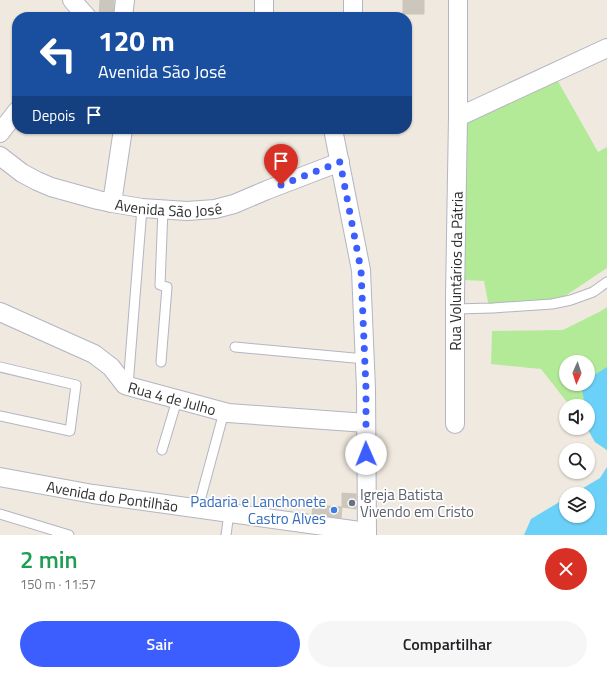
<!DOCTYPE html>
<html lang="pt">
<head>
<meta charset="utf-8">
<style>
  :root { --surface:#fff; --page:#f6f6f6; --text:#202124; --muted:#757577; --accent:#3d5eff }
  body { margin:0; font-family:"Titillium Web",sans-serif; background:var(--page); color:var(--text); height:100vh; display:flex; flex-direction:column; font-size:15px; white-space:nowrap }
  * { box-sizing:border-box; margin:0 }
  p { font-size:13px; color:var(--muted) }
  .icon { flex:none; width:22px; height:22px; fill:none; stroke:currentColor; stroke-width:2; stroke-linecap:round; stroke-linejoin:round }
  .map { position:relative; height:535px; overflow:hidden }
  .drawer { display:flex; flex-direction:column; background:var(--surface); flex:1 }
  .drawer>* { flex:none }
  .hud { position:absolute; left:12px; top:12px; width:400px; height:122px; border-radius:16px; box-shadow:0 1px 3px #0004; background:#1a4fa0; color:#fff; overflow:hidden }
  .needle { width:26px; rotate:183deg }
  .controls { position:absolute; left:559px; top:355px; display:grid; gap:8px }
  .controls a { display:grid; place-items:center; width:36px; height:36px; border-radius:50%; background:var(--surface); box-shadow:0 1px 3px #0004; font-size:20px }
  .pin { position:absolute; display:grid; place-items:center; width:34px; height:34px; color:#fff; margin:-41px -17px; border-radius:50% 50% 50% 0; rotate:-45deg; box-shadow:0 0 4px #0007 }
  .pin .icon { rotate:45deg }
  .me { position:absolute; width:44px; margin:-22px; rotate:359deg; stroke-linejoin:round; filter:drop-shadow(0 0 3px #0008) }
  .turn { display:flex; align-items:center; gap:14px; height:84px; padding:0 20px; font-size:18px }
  .turn .icon { width:52px; height:52px; stroke-width:2.5 }
  .turn b { display:block; font-size:28px; line-height:34px }
  .then { display:flex; align-items:center; height:38px; padding:0 20px; background:#0003; gap:8px; font-size:15px }
  .round { display:grid; place-items:center; flex:none; width:42px; height:42px; border-radius:21px; background:var(--page) }
  .summary { display:flex; align-items:center; justify-content:space-between; height:68px; padding:0 20px }
  h1 { font-size:24px; font-weight:600; line-height:30px; color:#1e9e55 }
  .action { display:flex; gap:8px; margin-top:auto; padding:8px 20px }
  .action a { flex:1; height:46px; border-radius:24px; background:var(--accent); color:#fff; font-size:16px; font-weight:600; line-height:46px; text-align:center }
  .action a+a { background:var(--page); color:var(--text) }
  .map>svg:first-child { display:block }
  .green { fill:#b3ea98; fill-rule:evenodd }
  .water { fill:#6bd1f9 }
  .building { fill:#cbc7bd; stroke:#ccc5b8 }
  .lines { fill:none; stroke-linecap:round; stroke-linejoin:round }
  .lane-casing { stroke:#b3b5c2; stroke-width:11 }
  .street-casing { stroke:#b3b5c2; stroke-width:20 }
  .lane { stroke:#fff; stroke-width:9 }
  .street { stroke:#fff; stroke-width:18 }
  .route { stroke:#3d5eff; stroke-width:7; stroke-dasharray:0 12.6 }
  .worship-dot { fill:#6b7280; stroke:#fff; stroke-width:1.5 }
  .shop-dot { fill:#3f7fe0; stroke:#fff; stroke-width:1.5 }
  .labels { text-anchor:middle; dominant-baseline:central; stroke-width:3.5; stroke-linejoin:round; paint-order:stroke }
  .street-label { font-size:15px; fill:#2e2e2e; stroke:#fff }
  .worship-label { font-size:15px; fill:#5b616d; stroke:#fff; text-anchor:start }
  .shop-label { font-size:15px; fill:#366cbe; stroke:#fff; text-anchor:end }
</style>
</head>
<body>
<div class="map">
<svg width="607" height="535" viewBox="0 0 607 535">
  <rect width="100%" height="100%" fill="#f0e9df"/>
  <path class="green" d="M555,76l43,76 9,-5v121l-45,30 -73,9 -5,-26 -20,-1 -2,-155z
    M607,307v143l-12,-8 -8,-14h1v-22h-18l-29,-37 -50,-5 1,-33 71,-1 38,-19zM566,362h22v22h-22z"/>
  <path class="water" d="M607,367v83l-12,-8 -8,-14h1v-22h-3l-4,-22h7v-5z
    M607,467v68h-83l7,-16 35,-21v18h22v-22h-15l27,-16z"/>
  <path class="building" d="M100,0h14l-1,17h-14z
    M403,0h21v14h-21z
    M342,493l14,1v15l-14,-2z
    M313,505l29,2 -1,11 -29,-4z"/>
  <g class="lines">
    <g class="lane-casing">
      <path id="lane" d="M455,309l38,-1 59,-4 19,-4 22,-8 14,-10
        M235,347l130,12
        M161,362l6,-75 -7,-2 3,-76
        M0,367l76,18 -6,46 -70,-15
        M128,386l14,-178
        M162,450l15,-50
        M198,508l26,-96
        M0,514l69,21
        M226,535l3,-22"/>
    </g>
    <g class="street-casing">
      <g id="street">
        <path d="M72,0l15,17"/>
        <path d="M264,0v17"/>
        <path d="M353,0v17"/>
        <path d="M123,17l2,-17"/>
        <path d="M458,117l149,-69"/>
        <path d="M333,129l28,141 5,119 1,146"/>
        <path d="M0,133l17,-22"/>
        <path id="s1" d="M0,156l22,17 15,8 14,6 47,13 14,3 30,5 45,3 28,-2 19,-5 33,-14 73,-28"/>
        <path d="M112,203l11,-74"/>
        <path id="s2" d="M0,312l94,42 17,13 14,18 3,1 100,27 138,10"/>
        <path id="s3" d="M455,424v-129l3,-178v-117"/>
        <path id="s4" d="M0,477l93,17 274,38"/>
      </g>
    </g>
    <use href="#lane" class="lane"/>
    <use href="#street" class="street"/>
  </g>
  <g class="lines">
    <path class="route" d="M281,185l59,-23 21,108 5,119v65"/>
  </g>
  <circle class="worship-dot" cx="352" cy="503" r="4"/>
  <circle class="shop-dot" cx="334" cy="510" r="4"/>
  <g class="labels">
    <g class="street-label">
      <text stroke="none"><textPath href="#s1" startOffset="180">Avenida São José</textPath></text>
      <text stroke="none"><textPath href="#s3" startOffset="153">Rua Voluntários da Pátria</textPath></text>
      <text stroke="none"><textPath href="#s2" startOffset="196">Rua 4 de Julho</textPath></text>
      <text stroke="none"><textPath href="#s4" startOffset="114">Avenida do Pontilhão</textPath></text>
    </g>
    <g class="worship-label">
      <text x="360" y="494">Igreja Batista<tspan x="360" dy="17">Vivendo em Cristo</tspan></text>
    </g>
    <g class="shop-label">
      <text x="326" y="501">Padaria e Lanchonete<tspan x="326" dy="17">Castro Alves</tspan></text>
    </g>
  </g>
</svg>
<div class="controls">
<a><svg class="needle" viewBox="-14 -14 28 28"><path d="M0-13l5 13h-10z" fill="#e53935"/><path d="M0 13l5-13h-10z" fill="#757577"/></svg></a>
<a><svg class="icon" aria-label="sound" viewBox="0 0 24 24"><path d="M4 9h4l5-4v14l-5-4H4zM17 9q2 3 0 6"/></svg></a>
<a><svg class="icon" aria-label="search" viewBox="0 0 24 24"><circle cx="10" cy="10" r="6"/><path d="M15 15l6 6"/></svg></a>
<a><svg class="icon" aria-label="layers" viewBox="0 0 24 24"><path d="M12 4l9 5-9 5-9-5zM3 14l9 5 9-5"/></svg></a>
</div>
<div class="pin" style="left:281px;top:185px;background:#d93025"><svg class="icon" aria-label="arrive" viewBox="0 0 24 24"><path d="M6 21V4h12l-3 4 3 4H6"/></svg></div>
<svg class="me" style="left:366px;top:454px" viewBox="-20 -20 40 40"><circle r="19" fill="#fff"/><path d="M0-13L10 11 0 6-10 11z" fill="#3d5eff"/></svg>
<div class="hud">
<div class="turn"><svg class="icon" aria-label="left" viewBox="0 0 24 24"><path d="M17 20v-9H6M10 6l-5 5 5 5"/></svg><div><b>120 m</b>Avenida São José</div></div>
<div class="then">Depois<svg class="icon" aria-label="arrive" viewBox="0 0 24 24"><path d="M6 21V4h12l-3 4 3 4H6"/></svg></div>
</div>
</div>
<section class="drawer">
<div class="summary"><div><h1>2 min</h1><p>150 m · 11:57</p></div><a class="round" style="background:#d93025;color:#fff"><svg class="icon" aria-label="close" viewBox="0 0 24 24"><path d="M6 6l12 12M18 6L6 18"/></svg></a></div>
<div class="action"><a>Sair</a><a>Compartilhar</a></div>
</section>
</body>
</html>
